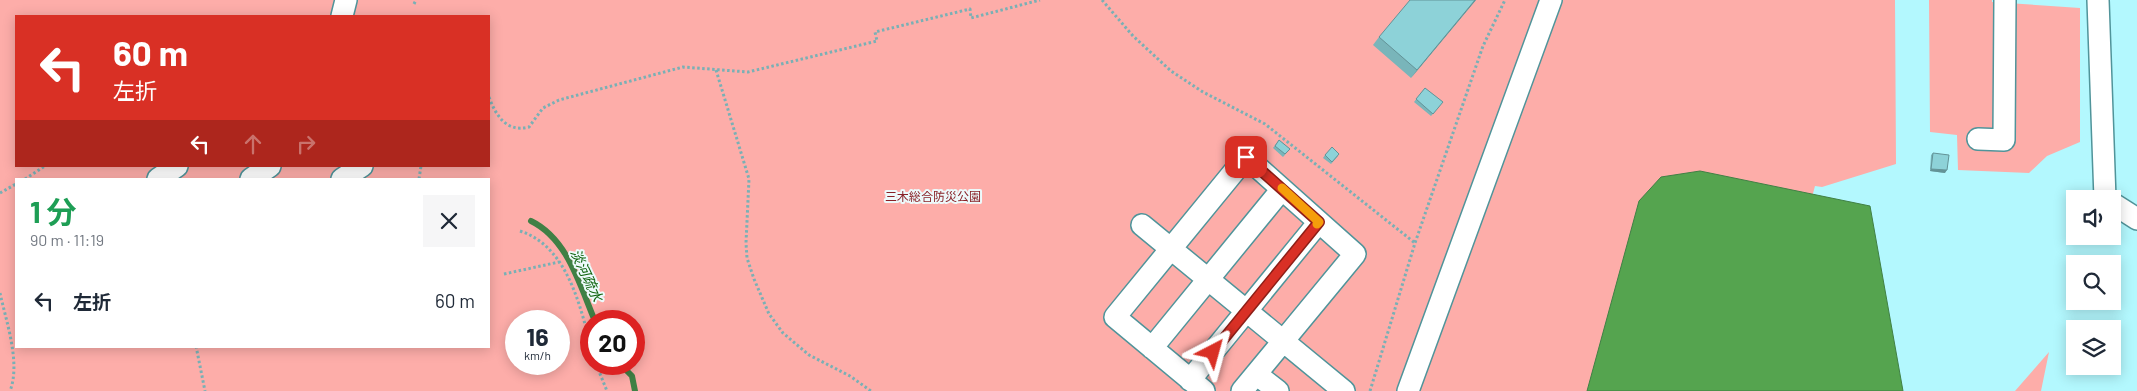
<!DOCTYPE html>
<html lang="ja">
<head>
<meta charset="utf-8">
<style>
  :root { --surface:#fff; --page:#f6f6f7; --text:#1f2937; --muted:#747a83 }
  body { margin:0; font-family:Barlow,"Noto Sans JP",sans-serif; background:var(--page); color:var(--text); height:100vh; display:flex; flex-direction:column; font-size:19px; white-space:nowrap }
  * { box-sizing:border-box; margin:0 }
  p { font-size:16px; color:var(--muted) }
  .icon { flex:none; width:28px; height:28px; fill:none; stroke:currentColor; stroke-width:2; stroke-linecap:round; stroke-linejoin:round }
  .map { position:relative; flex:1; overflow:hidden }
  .side { position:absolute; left:15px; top:178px; width:475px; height:170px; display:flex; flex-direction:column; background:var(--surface); border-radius:0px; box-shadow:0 2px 12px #0003 }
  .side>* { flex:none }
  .top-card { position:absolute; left:15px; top:15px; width:475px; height:152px; border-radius:0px; box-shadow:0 2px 12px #0003; background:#d93025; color:#fff; overflow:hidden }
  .tools { position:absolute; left:2066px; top:190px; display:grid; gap:10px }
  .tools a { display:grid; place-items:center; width:55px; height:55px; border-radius:0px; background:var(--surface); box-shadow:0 2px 12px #0003; font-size:25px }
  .speed { position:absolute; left:505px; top:310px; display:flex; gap:10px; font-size:25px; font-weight:700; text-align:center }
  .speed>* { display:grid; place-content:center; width:65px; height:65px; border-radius:50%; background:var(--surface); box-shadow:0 2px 12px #0003; line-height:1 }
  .speed small { font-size:12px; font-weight:400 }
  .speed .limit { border:8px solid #d22; background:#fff; color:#111 }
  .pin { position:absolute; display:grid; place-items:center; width:42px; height:42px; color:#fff; margin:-21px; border-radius:10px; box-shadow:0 2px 8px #0006 }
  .me { position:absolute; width:55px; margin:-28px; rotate:39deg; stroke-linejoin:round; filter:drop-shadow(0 0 4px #0008) }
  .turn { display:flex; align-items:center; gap:18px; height:105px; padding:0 15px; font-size:22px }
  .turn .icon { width:65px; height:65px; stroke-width:2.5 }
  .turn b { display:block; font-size:35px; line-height:42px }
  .lanes { display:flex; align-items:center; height:48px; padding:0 15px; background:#0003; justify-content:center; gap:25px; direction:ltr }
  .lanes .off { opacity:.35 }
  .round { display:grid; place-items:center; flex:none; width:52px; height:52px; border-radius:0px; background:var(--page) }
  .overview { display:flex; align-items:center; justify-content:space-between; height:85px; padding:0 15px }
  h1 { font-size:30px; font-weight:700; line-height:38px; color:#1e9e55 }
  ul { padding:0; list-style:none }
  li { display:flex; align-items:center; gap:15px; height:75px; padding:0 15px }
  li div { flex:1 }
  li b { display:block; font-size:19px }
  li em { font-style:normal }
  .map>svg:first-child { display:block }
  .green { fill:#fdada9; fill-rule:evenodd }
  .water { fill:#55a44f; stroke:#408045 }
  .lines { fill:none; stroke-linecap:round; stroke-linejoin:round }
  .stream { stroke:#408045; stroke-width:6 }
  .minor-casing { stroke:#50949a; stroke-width:24 }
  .path { stroke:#79b0b5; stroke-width:3; stroke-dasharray:2.5 2.5; stroke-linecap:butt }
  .minor { stroke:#fff; stroke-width:21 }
  .wall { fill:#79b5ba }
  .shaded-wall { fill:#639397 }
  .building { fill:#8dd2d8; stroke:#639397 }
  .route-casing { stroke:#8d1f18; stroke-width:12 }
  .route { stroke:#d93025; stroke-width:9 }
  .slow { stroke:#f59e0b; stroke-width:9 }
  .labels { text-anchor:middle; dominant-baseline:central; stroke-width:4; stroke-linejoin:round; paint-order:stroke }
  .park-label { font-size:12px; fill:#882026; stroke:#edfafb }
  .water-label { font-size:14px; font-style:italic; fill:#0f630d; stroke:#edfafb }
</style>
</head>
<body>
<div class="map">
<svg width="2137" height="391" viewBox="0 0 2137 391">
  <rect width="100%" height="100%" fill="#b3f8fe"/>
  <path class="green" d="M0,0h1895l1,164 -74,23 -7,-1 -55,205h-1760zM16,16h473v150h-473zM16,179h473v167h-473zM516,321h43v43h-43zM591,321h43v43h-43z
    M1929,0h63v2l88,6v134l-33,14 -18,17 -71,-3 -1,-35 -27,-3z
    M2049,352l-8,39h-26z"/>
  <path class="water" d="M1700,171l170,35 33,185h-316l52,-190 22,-24z"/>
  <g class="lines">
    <path class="stream" d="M531,221c37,18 49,65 64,100
      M620,364l12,12 3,15"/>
    <g class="minor-casing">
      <path id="minor" d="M2098,0l7,199
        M342,16l4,-16
        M1978,139l26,1 1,-140
        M158,179l19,-13
        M251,179l19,-13
        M342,179l20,-13
        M2112,203l25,16
        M1142,225l202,166
        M1152,348l130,-159
        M1256,374l22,17
        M1190,380l129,-158
        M1204,391l-89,-74 131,-160 109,97 -113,137
        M1408,391l143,-391"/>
    </g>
    <path class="path" d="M1102,0l31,36 38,35 32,21 62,32 150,119
      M414,4l2,-4
      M716,70l33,109 -3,64 1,15 7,21 15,35 14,19 26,22 41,21 21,15
      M489,97c7,19 18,36 40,30l14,-19 16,-8 124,-33 65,5 129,-31 -2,-9 95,-23 1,9 69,-18
      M25,179l20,-13
      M419,179l2,-13
      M0,193l16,-9
      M520,231c47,15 60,74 71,116
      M504,274l55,-12
      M0,293c6,28 21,70 10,98
      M196,346l9,45
      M596,364l11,27
      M1370,391l45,-148 68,-197 22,-46"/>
    <use href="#minor" class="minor"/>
  </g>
  <path class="wall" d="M1476,0l-65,78 -38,-33 6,-8z
    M1425,88l18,14 -12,14 -17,-14z
    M1279,140l11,9 -7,8 -10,-9z
    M1933,153l12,20 -15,-2 1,-16z
    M1325,155l13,1 -7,8 -8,-6z"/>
  <path class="shaded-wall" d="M1475,0h1l-65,78 6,-8z
    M1931,169l16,1 -2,3 -15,-2z"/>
  <path class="building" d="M1410,0h65l-58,70 -38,-33z
    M1425,88l18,14 -10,12 -17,-15z
    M1279,140l11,9 -5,5 -10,-8z
    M1332,147l7,7 -7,8 -7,-7z
    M1933,153l16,2 -2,15 -16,-1z"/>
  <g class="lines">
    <g class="route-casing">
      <path id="route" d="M1213,352l106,-130 -73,-65"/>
    </g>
    <use href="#route" class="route"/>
    <path class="slow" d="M1282,188l37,34 -2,2"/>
  </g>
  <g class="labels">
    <g class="park-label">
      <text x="933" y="196">三木総合防災公園</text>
    </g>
    <g class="water-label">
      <text transform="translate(587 275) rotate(65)">淡河疏水</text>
    </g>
  </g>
</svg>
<div class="tools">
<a><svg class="icon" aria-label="sound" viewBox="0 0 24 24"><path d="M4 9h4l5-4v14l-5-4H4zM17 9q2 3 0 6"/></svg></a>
<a><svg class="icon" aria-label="search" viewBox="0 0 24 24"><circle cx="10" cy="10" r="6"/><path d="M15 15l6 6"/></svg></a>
<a><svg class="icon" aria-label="layers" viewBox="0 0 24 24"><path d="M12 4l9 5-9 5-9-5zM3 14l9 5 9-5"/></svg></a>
</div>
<div class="speed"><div>16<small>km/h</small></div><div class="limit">20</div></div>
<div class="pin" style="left:1246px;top:157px;background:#d93025"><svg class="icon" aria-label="arrive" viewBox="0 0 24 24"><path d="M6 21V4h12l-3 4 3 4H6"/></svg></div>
<svg class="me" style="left:1213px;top:352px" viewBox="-20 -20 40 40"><path d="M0-17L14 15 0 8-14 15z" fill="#d93025" stroke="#fff" stroke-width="4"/></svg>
<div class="top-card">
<div class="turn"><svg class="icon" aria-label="left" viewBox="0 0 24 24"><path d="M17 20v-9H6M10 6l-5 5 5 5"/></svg><div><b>60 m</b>左折</div></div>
<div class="lanes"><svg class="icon" aria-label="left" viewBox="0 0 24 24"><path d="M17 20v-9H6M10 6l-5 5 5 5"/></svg><svg class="icon off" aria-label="ahead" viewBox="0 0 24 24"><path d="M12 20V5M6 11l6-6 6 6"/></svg><svg class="icon off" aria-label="right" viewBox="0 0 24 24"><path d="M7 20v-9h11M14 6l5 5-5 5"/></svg></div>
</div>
<section class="side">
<div class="overview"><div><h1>1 分</h1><p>90 m · 11:19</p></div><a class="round"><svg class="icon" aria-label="close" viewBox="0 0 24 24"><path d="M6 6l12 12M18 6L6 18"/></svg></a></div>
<ul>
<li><svg class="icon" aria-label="left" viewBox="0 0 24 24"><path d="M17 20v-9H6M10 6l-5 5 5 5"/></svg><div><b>左折</b></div><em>60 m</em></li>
</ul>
</section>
</div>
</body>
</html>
